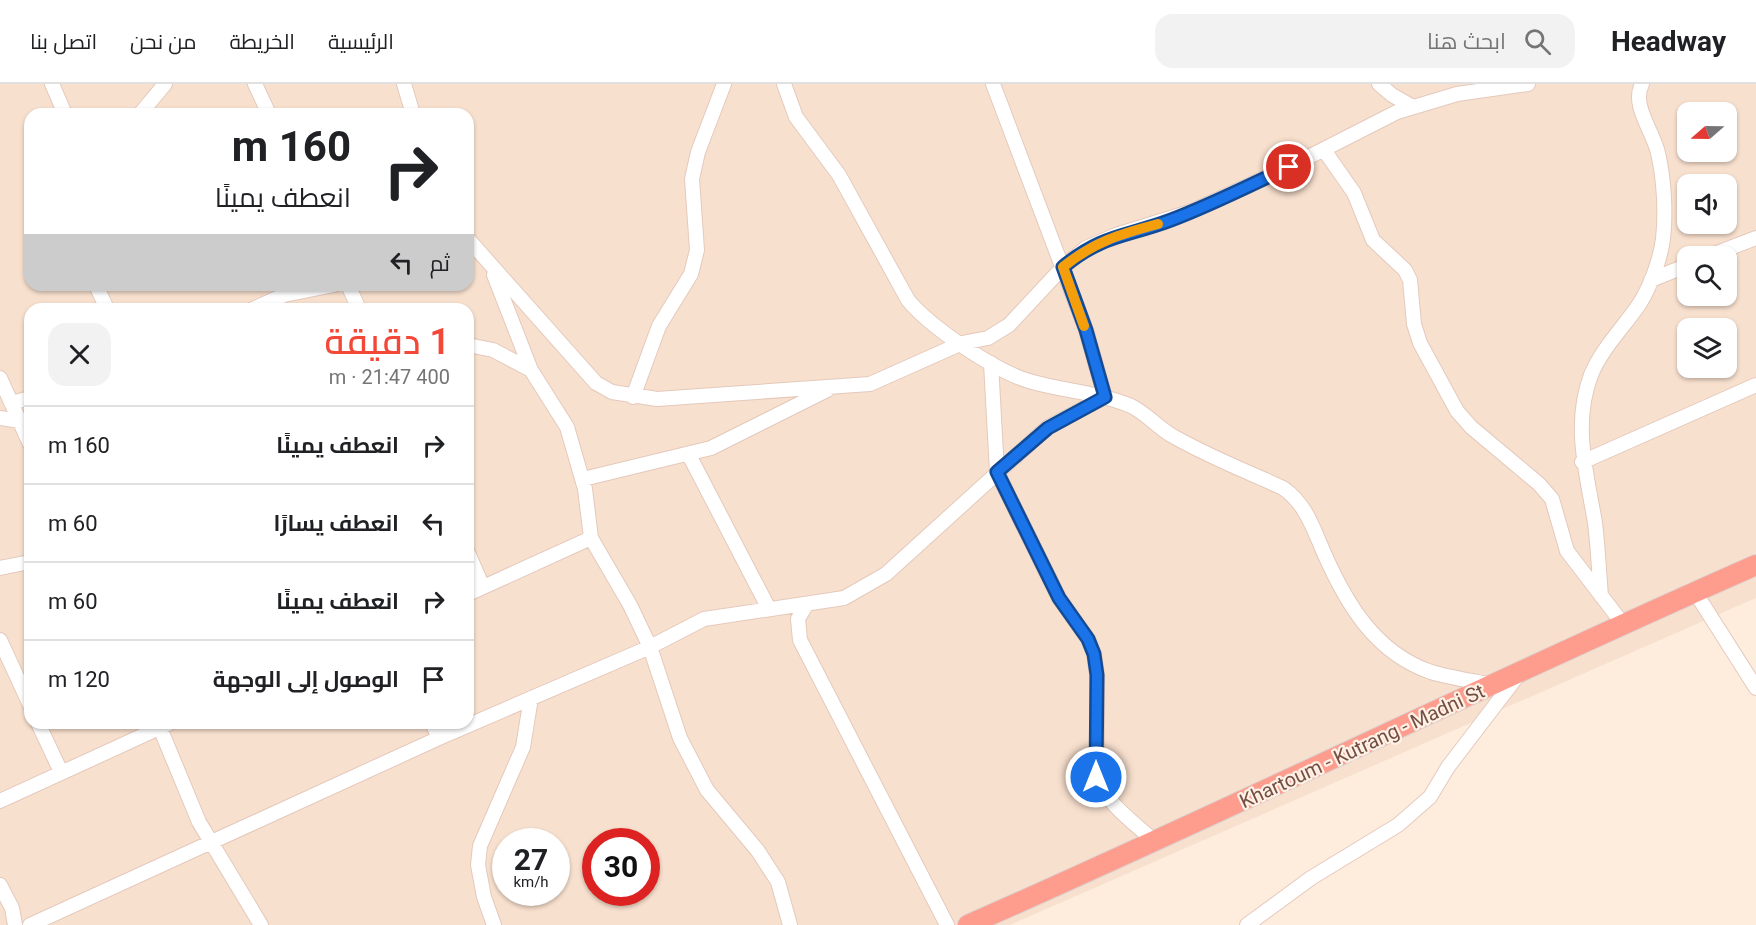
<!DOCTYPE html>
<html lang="ar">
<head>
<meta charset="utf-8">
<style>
  :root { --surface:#fff; --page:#f2f2f2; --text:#202124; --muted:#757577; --line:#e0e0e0; --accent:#f34737 }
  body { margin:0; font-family:Roboto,Cairo,sans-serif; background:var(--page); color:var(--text); direction:rtl; height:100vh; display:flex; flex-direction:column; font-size:22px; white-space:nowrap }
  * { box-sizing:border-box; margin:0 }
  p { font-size:20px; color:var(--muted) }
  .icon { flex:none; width:33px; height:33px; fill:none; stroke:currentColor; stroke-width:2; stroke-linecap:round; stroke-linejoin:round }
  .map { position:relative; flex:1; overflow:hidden; direction:ltr }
  .sheet { position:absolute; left:24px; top:219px; width:450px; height:426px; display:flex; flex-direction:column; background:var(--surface); border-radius:18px; box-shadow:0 2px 4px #0004; direction:rtl }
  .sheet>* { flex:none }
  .guide { position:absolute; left:24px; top:24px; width:450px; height:183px; border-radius:18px; box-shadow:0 2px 4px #0004; direction:rtl; background:#fff; color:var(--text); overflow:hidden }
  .needle { width:39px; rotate:250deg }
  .fabs { position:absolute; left:1677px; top:18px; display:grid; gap:12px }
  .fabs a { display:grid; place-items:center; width:60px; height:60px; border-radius:12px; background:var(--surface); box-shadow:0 2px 4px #0004; font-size:30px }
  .speed { position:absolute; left:492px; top:744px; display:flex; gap:12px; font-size:30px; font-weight:700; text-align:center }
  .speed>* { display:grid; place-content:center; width:78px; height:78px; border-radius:50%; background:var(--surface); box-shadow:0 2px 4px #0004; line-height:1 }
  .speed small { font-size:15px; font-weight:400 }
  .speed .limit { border:9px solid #d22; background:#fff; color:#111 }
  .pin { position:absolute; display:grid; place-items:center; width:51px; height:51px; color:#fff; margin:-26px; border:3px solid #fff; border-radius:50%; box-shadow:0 2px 6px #0007 }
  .me { position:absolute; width:66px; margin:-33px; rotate:0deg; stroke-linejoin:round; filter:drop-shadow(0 0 4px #0008) }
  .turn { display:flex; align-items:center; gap:21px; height:126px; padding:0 24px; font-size:27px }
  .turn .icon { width:78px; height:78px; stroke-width:2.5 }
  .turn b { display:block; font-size:42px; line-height:51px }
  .then { display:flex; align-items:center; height:57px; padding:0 24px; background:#0003; gap:12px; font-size:22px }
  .round { display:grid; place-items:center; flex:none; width:63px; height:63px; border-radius:18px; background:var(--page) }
  .head { display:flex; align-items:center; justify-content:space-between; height:102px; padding:0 24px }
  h1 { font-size:36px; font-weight:600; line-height:45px; color:var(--accent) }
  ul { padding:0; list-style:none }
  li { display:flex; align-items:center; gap:18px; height:78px; padding:0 24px; border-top:2px solid var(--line) }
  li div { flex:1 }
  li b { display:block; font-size:22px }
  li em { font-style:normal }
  header { display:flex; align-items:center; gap:36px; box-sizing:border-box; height:84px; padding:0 30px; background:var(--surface); border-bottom:2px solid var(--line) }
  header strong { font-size:28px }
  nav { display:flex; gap:33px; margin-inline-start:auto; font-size:21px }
  .search { width:420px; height:54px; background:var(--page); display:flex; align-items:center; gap:15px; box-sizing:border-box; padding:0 21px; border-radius:18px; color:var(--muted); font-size:22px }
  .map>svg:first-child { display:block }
  .residential { fill:#f8e0ce; fill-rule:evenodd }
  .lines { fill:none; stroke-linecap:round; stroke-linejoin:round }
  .minor-casing { stroke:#e4c9bc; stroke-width:16 }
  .highway-casing { stroke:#dbd1ce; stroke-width:22 }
  .minor { stroke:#fff; stroke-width:14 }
  .highway { stroke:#fe9c8e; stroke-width:20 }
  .route-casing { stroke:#114b97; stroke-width:15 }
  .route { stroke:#1a73e8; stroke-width:10 }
  .slow { stroke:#f59e0b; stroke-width:10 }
  .labels { text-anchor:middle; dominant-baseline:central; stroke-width:4.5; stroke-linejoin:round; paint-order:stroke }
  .street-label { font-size:20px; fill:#754f44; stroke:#fff1e5 }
</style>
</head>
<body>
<header>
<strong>Headway</strong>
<div class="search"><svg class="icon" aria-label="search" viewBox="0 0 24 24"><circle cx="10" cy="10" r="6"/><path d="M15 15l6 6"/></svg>ابحث هنا</div>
<nav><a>الرئيسية</a><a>الخريطة</a><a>من نحن</a><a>اتصل بنا</a></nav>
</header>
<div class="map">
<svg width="1756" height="841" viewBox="0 0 1756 841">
  <rect width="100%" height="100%" fill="#feeddd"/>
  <path class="residential" d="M0,0h1756v514l-746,327h-1010zM1688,28h38v40h-38zM30,30h438v171h-438zM1688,100h38v40h-38zM1688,172h38v40h-38zM30,225h438v414h-438zM1688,244h38v40h-38zM506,758h50v50h-50zM596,758h50v50h-50z"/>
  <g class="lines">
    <g class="minor-casing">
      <path id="minor" d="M52,0l13,30
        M255,0l14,30
        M404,0l9,30
        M784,0l12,33 43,58 69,125c22,27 87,71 121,81 33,10 69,11 102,25 15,7 26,21 40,29 36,21 75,36 112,53 23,16 30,40 41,65 22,50 51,100 107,119 20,6 42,9 63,13
        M993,0l93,246 19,67
        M1379,0l13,11 21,12
        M140,30l25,-30
        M1324,66l30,43 19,47 32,30 5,10 4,44 6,19 37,68 14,16 68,57 13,15 15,52 56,73
        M468,155l128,144 16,9 45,7 213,-15 92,-41 26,-5 21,-13 54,-58 23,-19 30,-13 74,-23 99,-45 108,-55 60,-18 71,-10
        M1709,172l47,-18
        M494,191l37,95 36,57 18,62 6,49 39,67 20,42 30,91 27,52 51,61 20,31 12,43
        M1651,196l37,-15
        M96,201l11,24
        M348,201l11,24
        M253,225l31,-14 50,-10
        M468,261l25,5 38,20
        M991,279l6,109 62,126 29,41 6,15 3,21v102c10,28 38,46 59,66
        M0,294l30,66
        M633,313l26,-71 32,-52 6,-24 -5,-71 6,-27 26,-68
        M12,319l18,-5
        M0,334l20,3
        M689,371l80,154
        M1582,378l174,-77
        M583,395l128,-31 116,-58
        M468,469l15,34
        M0,484l30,-6
        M1695,508l61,96
        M468,510l123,-56
        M1601,512c-2,-24 -3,-49 -6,-73 -8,-49 -23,-98 -4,-148 11,-27 33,-48 49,-72 11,-18 20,-43 23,-64 3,-27 1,-60 -5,-86 -5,-22 -27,-48 -16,-69
        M806,521l-8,14 2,21 147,285
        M0,556l30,65
        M38,639l23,49
        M158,639l41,99 62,103
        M432,639l7,15
        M0,717l170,-78
        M0,801l12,23 3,17
        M30,841l409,-187 211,-91 54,-28 140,-21 42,-24 162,-147 57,-30
        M494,841l-10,-28 -6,-32 2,-19 43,-99 8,-49
        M1247,841l64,-47 87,-53 32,-28 18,-30 71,-93"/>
    </g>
    <g class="highway-casing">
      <path id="highway" d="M968,841c264,-116 524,-244 788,-360"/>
    </g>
    <use href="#minor" class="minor"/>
    <use href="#highway" class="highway"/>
  </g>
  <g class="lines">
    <g class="route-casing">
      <path id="route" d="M1096,693l1,-102 -3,-21 -6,-15 -29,-41 -62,-126 51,-44 57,-31 -19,-67 -23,-63c40,-33 63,-30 108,-47 40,-15 79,-35 118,-53"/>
    </g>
    <use href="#route" class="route"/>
    <path class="slow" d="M1084,242l-21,-59c31,-25 57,-33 95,-43"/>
  </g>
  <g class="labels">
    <g class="street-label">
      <text transform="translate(1362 662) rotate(-25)">Khartoum - Kutrang - Madni St</text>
    </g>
  </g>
</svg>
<div class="fabs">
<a><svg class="needle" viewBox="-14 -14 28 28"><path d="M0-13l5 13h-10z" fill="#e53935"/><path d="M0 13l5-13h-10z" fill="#757577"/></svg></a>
<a><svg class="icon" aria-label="sound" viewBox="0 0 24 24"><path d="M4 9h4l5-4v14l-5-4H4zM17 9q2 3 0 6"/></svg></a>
<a><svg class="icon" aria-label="search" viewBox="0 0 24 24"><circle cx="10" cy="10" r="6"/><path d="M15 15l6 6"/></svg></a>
<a><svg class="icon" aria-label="layers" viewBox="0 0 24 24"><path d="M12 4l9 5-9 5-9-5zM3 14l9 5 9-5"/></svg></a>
</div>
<div class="speed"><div>27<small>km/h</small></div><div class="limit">30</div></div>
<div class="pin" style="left:1289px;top:83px;background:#d93025"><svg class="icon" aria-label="arrive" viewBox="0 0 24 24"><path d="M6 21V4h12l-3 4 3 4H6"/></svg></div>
<svg class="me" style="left:1096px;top:693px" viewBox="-20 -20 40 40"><circle r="17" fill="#1a73e8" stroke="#fff" stroke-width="3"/><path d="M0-11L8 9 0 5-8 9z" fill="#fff"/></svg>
<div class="guide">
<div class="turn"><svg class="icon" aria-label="right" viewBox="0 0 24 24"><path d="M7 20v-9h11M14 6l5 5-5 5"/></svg><div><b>160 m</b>انعطف يمينًا</div></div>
<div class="then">ثم<svg class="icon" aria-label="left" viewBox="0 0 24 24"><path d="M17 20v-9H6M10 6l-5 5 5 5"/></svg></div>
</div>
<section class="sheet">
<div class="head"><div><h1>1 دقيقة</h1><p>400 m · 21:47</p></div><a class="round"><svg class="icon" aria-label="close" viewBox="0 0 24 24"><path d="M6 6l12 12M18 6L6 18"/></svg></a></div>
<ul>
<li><svg class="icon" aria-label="right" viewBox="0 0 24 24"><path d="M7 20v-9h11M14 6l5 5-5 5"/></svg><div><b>انعطف يمينًا</b></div><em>160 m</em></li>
<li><svg class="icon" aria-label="left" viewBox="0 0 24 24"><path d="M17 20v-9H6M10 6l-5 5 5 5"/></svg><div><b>انعطف يسارًا</b></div><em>60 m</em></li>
<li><svg class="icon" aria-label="right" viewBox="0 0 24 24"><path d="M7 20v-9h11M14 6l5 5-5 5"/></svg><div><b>انعطف يمينًا</b></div><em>60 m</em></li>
<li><svg class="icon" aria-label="arrive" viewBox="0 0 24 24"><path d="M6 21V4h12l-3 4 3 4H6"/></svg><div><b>الوصول إلى الوجهة</b></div><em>120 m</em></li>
</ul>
</section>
</div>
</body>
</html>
